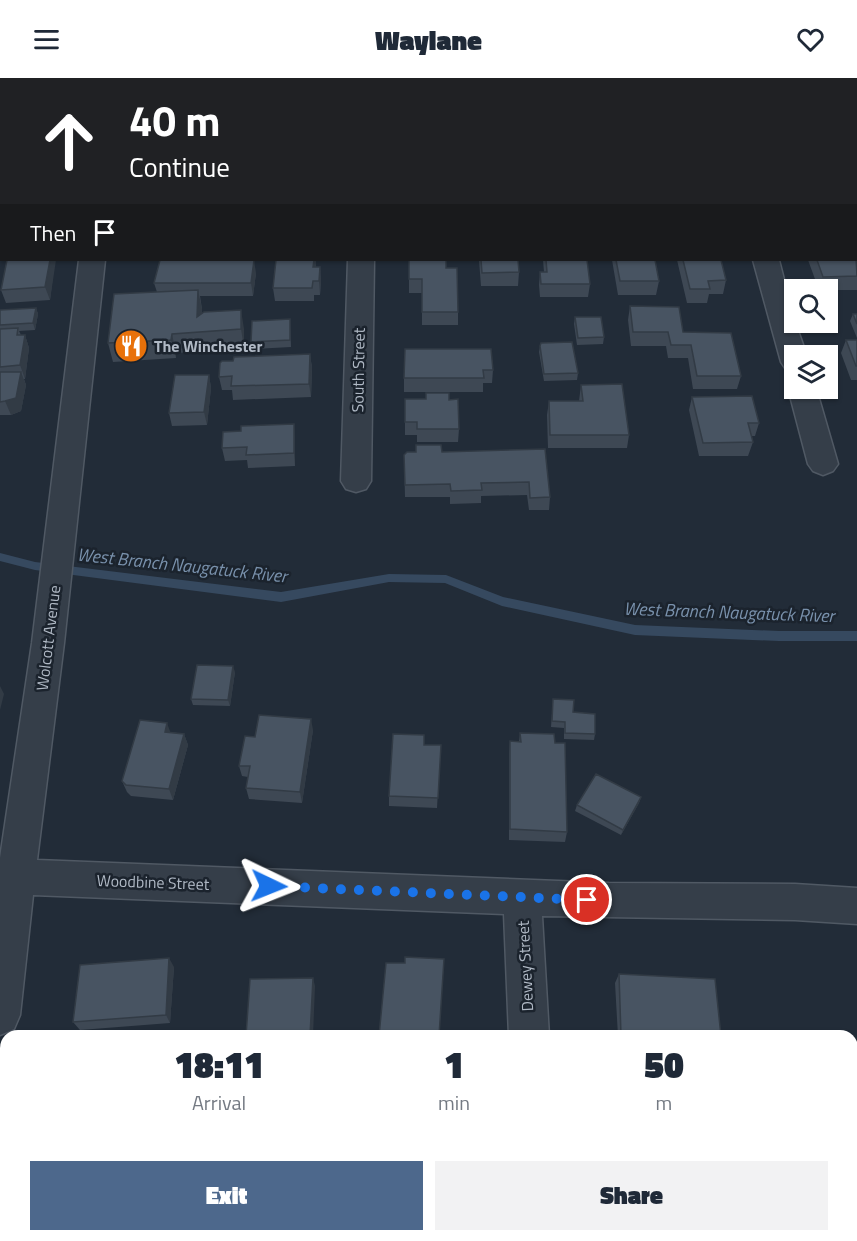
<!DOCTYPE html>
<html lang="en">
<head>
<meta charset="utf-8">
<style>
  :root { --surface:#fff; --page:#f2f2f3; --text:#1f2937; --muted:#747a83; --accent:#4d688c }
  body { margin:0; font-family:"Titillium Web",sans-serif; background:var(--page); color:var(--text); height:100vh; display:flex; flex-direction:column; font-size:22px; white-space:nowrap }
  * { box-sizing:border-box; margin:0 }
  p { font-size:20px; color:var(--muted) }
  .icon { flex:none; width:33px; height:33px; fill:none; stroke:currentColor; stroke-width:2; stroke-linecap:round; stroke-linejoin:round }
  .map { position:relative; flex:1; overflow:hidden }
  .drawer { position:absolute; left:0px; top:952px; width:858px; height:212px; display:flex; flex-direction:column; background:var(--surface); border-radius:18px 18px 0 0; box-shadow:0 2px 4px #0004 }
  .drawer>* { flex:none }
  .banner { position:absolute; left:0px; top:0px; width:858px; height:183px; box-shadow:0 2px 4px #0004; background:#202124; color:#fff; overflow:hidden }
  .fabs { position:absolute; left:784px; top:201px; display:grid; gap:12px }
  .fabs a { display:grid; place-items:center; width:54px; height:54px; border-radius:0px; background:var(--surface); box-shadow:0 2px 4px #0004; font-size:30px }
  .pin { position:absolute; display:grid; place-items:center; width:51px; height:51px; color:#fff; margin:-26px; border:3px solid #fff; border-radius:50%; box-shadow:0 2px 6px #0007 }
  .me { position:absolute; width:66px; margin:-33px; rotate:92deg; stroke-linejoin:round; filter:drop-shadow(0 0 4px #0008) }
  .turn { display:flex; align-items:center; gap:21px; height:126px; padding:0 30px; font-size:27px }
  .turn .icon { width:78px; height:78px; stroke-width:2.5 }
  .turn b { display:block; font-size:42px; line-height:51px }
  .then { display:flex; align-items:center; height:57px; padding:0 30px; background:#0003; gap:12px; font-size:22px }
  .eta { display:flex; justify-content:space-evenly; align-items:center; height:102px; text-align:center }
  .eta b { font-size:36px; font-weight:800; line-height:42px }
  .cta { display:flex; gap:12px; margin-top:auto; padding:12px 30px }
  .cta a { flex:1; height:69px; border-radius:0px; background:var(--accent); color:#fff; font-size:24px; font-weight:800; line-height:69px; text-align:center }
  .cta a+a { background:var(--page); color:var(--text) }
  header { display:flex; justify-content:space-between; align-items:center; height:78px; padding:0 30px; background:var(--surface); font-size:27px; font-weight:800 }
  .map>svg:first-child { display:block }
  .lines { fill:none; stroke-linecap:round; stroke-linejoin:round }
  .stream { fill:#36495f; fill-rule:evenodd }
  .minor-casing { stroke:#505964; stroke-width:3 }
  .minor { fill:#353e49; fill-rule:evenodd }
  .wall { fill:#3e4854 }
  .shaded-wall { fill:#323b45 }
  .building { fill:#485462; stroke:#323b45; stroke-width:1.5 }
  .route { stroke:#1a73e8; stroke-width:10; stroke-dasharray:0 18 }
  .labels { text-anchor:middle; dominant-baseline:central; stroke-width:5; stroke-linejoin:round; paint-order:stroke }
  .poi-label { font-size:16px; font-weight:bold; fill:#b0b9c5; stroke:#1b232d; text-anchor:start }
  .street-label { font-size:16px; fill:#b0b9c5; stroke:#1b232d }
  .water-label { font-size:18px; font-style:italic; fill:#7991ac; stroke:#1b232d }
</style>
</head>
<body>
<header><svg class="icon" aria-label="menu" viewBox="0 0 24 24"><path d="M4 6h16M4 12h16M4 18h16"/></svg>Waylane<svg class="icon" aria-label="heart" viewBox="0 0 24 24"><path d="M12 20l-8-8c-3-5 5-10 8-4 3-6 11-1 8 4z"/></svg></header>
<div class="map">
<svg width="857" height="1163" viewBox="0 0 857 1163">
  <rect width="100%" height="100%" fill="#222c38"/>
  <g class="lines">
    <path class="stream" d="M0,475l35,9 246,30 108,-18 57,1 57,22 132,28 144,6h78v10h-78l-144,-6 -133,-29 -57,-23 -56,-1 -108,20 -246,-32 -35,-9z"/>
    <g class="minor-casing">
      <path id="minor" d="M242,0h22l-22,2z
        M856,132h1v14h-1z
        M0,150h2v14h-2z
        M79,182h26l-41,383 -27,217 572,23 186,1 62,4v36l-62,-4 -253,-4 7,120h-40l-5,-122 -471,-19 -13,120 -6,14 -14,6v-177l32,-215z
        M348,182h26l-3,221 -5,8 -10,3 -10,-3 -5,-8z
        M753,182h26l16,62 12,34h-12v15l-10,-3 -4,-6z
        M792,303h3v7h21l22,76 -5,7 -10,4 -10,-4 -5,-7 -20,-76z
        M516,1158h44v5h-44z"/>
    </g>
    <use href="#minor" class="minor"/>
  </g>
  <path class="wall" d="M294,0h65v2h-53z
    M2,80v41h-2v-39z
    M857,181v31h-38l-11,-30z
    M7,182h48l-5,40 -44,3 -5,-13z
    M409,182l49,52v13h-36v-32h-13z
    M479,182h39l1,12 -1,14h-37z
    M543,182h44l3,24 -2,13h-48l-1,-12 1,-13h4z
    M612,182h43l4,21 -3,14h-38z
    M677,182h44l5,20 -3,14h-14l-2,9h-20z
    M316,185v4h4l1,14 -1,14h-6v6h-39l-2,-13z
    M256,195l-3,23h-53l2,13v5l42,15v19l-68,5v5l-63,4 -5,-19 49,-51 -3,-9z
    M630,228l53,26 58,44 -4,13h-44l-5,-31h-20l-2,-12h-35l-3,-26z
    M36,230l2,6 -3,16 -16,1 2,4h4l4,13 -4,31h-1l2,6 -5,26 -10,4h-11v-105z
    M853,236h4v24l-7,-17z
    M575,239l29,20 -1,7 -26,1 -3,-21z
    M290,241l1,28 -39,2 -1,-7z
    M846,262h11v40h-6l-10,-27z
    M540,268l38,27 -1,7 -33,1 -5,-29z
    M491,271l2,21 -1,13h-9v9h-79v-14z
    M310,276l2,14 -1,29 -78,3 -1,-10h-10l-3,-13z
    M209,297l2,13 -4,37 -35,1 -3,-13z
    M581,307l48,50 -2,13h-79l-1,-33 2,-14h30z
    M692,319l67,26 -4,13h-4l2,6 -5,14h-49l-10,-46z
    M449,322l10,29 -1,13h-41v-7h-12v-13z
    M241,353l54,6v29l-47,2 -1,-8 -22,1 -3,-13z
    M545,371l5,48 -1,13h-20l-2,-15 -46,1v7l-31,1v-7h-45l-1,-42 38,-3z
    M235,594l-5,34 -37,-1 -2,-6z
    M553,621l20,13 22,22 -1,6 -30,-1v-11l-13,-1z
    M313,652l-11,73 -53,-4 -3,-11 2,-11 -6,-1 -3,-10 16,-29z
    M171,654l13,2 4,11 -15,55 -42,-4 -4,-4 -5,-11z
    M520,655l35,10 12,89 -2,10 -56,-2v-87l1,-12 9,1z
    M424,667l16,11 -3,52 -48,-2v-10z
    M641,719l-2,6 -18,32 -46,-24 2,-6z
    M174,889l-4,56 -90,7 -7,-8z
    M619,896l102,62h-103l-3,-53z
    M636,1158h106l1,5h-107z"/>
  <path class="shaded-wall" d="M50,182h6l-6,40 -5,-13z
    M254,182l2,13 -3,23 -2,-13z
    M314,182h2v3l-1,18 -2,-14z
    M320,189l1,14 -1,14 -1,-14z
    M198,212l4,19 -1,23 -4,-15z
    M36,230l2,6 -3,16 -2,-7z
    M241,232l3,19v19l-3,-19z
    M172,256l4,19v5l-5,-18z
    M25,257l4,13 -4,31 -5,-14z
    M310,276l2,14 -1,29 -2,-13z
    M21,294l5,13 -5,26 -10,4 -6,-14z
    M209,297l2,13 -4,37 -3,-13z
    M294,346l1,13v29l-1,-13z
    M233,588l2,6 -5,34 -2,-6z
    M0,608l4,8 -4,16z
    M311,641l2,11 -11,73 -2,-11z
    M167,645l4,11 -6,-2z
    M184,656l4,11 -15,55 -4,-11z
    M641,719l-2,6 -18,32 2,-5z
    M169,880l5,9 -4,56 -4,-8z
    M313,900l2,8 -2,50h-3z"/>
  <path class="building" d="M150,0h50l-1,2h-50z
    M802,0l36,1v1h-36z
    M2,80v28h-2v-26z
    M856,180l1,18 -34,1 -6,-17h39z
    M7,182h43l-5,27 -44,3z
    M160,182h94l-3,23h-97z
    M276,182h38l-1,7h7l-1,14h-6l-1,7h-39z
    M409,182h37v8h11l1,44h-36v-33h-13z
    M481,182h37l1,12 -37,1z
    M546,182h41l3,24h-49l-1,-12h7z
    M616,182h39l4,21h-39z
    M683,182h38l5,20 -18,1 2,8h-20z
    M198,212l-1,27 7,-5 37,-2v19l-69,5 -1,6 -63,3 6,-49z
    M630,228l49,1 4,25 48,1 10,43h-44l-6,-31h-20l-3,-13h-35z
    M36,230l-3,15 -33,2v-15z
    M853,236h4v10z
    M575,239h26l3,20 -26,1z
    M290,241v21l-39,2 1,-21z
    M18,250l-1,7h8l-5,30 -20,2v-38z
    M846,262h11v26h-1z
    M572,264l6,31 -34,1 -4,-28 1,-3z
    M405,271h86l2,21h-10l1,8h-80z
    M310,276l-1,30 -78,2 1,-10 -13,1 1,-14 2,-2h11l1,-4z
    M0,294h21l-5,26 -11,3 -5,1z
    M175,297h34l-5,37 -35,1z
    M622,306l7,51h-79l-1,-34h34l-2,-16z
    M426,315h23v7l9,-1 1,30h-42v-7h-12v-23h21z
    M752,318l7,27h-11l5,19 -50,1 -11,-46z
    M294,346v29l-48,2 1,-8 -25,1 1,-16 18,-1v-5z
    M416,367h25l1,7 103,-3 5,48 -20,1 -1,-16 -48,1 1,7 -31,1 -1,-7 -45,1 -1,-30 3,-3h9z
    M197,587l36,1 -5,34 -37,-1z
    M553,621l21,1 -1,12 22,2v20l-30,-1v-11l-13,-1z
    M259,637l52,4 -11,73 -54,-4 4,-22h-11l6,-30 10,1z
    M140,642l27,3 -2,9 19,2 -15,55 -43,-4 -4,-4z
    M520,655l34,1 1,9h10l2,89 -57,-3v-88l11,1z
    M393,656l31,1v10h17l-3,53 -49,-2z
    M596,696l45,23 -18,33 -46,-25z
    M405,879l39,2 -5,77h-60l7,-73h19z
    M169,880l-3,57 -93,7 7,-57z
    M619,896l96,5 6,57h-76l-24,-1z
    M313,900l-3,58h-64l4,-57z
    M640,1158h102l1,5h-46l-57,-2z
    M344,1160h47v3h-47z"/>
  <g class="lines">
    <path class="route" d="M269,808l318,14"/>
  </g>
  <defs>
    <g id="restaurant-disc" transform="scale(1.725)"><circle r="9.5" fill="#e8710a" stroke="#1b232d"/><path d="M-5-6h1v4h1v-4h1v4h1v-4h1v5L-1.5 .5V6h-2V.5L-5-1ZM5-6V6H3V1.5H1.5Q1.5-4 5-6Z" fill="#fff"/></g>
  </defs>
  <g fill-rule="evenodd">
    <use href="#restaurant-disc" x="131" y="268"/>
  </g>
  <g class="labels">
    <g class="poi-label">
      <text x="154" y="268">The Winchester</text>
    </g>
    <g class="street-label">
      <text transform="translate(358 292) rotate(-89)">South Street</text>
      <text transform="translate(48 560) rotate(-83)">Wolcott Avenue</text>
      <text transform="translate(153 804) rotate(2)">Woodbine Street</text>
      <text transform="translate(525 888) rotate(-93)">Dewey Street</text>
    </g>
    <g class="water-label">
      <text transform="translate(182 487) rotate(6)">West Branch Naugatuck River</text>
      <text transform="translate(729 534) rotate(2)">West Branch Naugatuck River</text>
    </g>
  </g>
</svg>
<div class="fabs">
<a><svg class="icon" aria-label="search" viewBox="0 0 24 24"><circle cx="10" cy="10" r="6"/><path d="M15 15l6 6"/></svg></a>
<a><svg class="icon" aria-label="layers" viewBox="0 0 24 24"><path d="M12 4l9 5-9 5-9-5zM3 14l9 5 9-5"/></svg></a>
</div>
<div class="pin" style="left:587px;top:822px;background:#d93025"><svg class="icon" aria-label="arrive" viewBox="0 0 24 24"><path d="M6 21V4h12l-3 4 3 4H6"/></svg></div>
<svg class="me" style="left:269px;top:808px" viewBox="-20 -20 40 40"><path d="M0-17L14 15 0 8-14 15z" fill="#1a73e8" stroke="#fff" stroke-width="4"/></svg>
<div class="banner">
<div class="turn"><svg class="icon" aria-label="ahead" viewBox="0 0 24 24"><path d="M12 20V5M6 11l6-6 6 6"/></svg><div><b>40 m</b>Continue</div></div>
<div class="then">Then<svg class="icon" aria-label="arrive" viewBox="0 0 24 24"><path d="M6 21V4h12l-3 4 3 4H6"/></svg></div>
</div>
<section class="drawer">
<div class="eta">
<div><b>18:11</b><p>Arrival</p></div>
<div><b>1</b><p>min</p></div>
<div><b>50</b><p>m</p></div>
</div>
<div class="cta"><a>Exit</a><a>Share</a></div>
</section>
</div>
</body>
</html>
